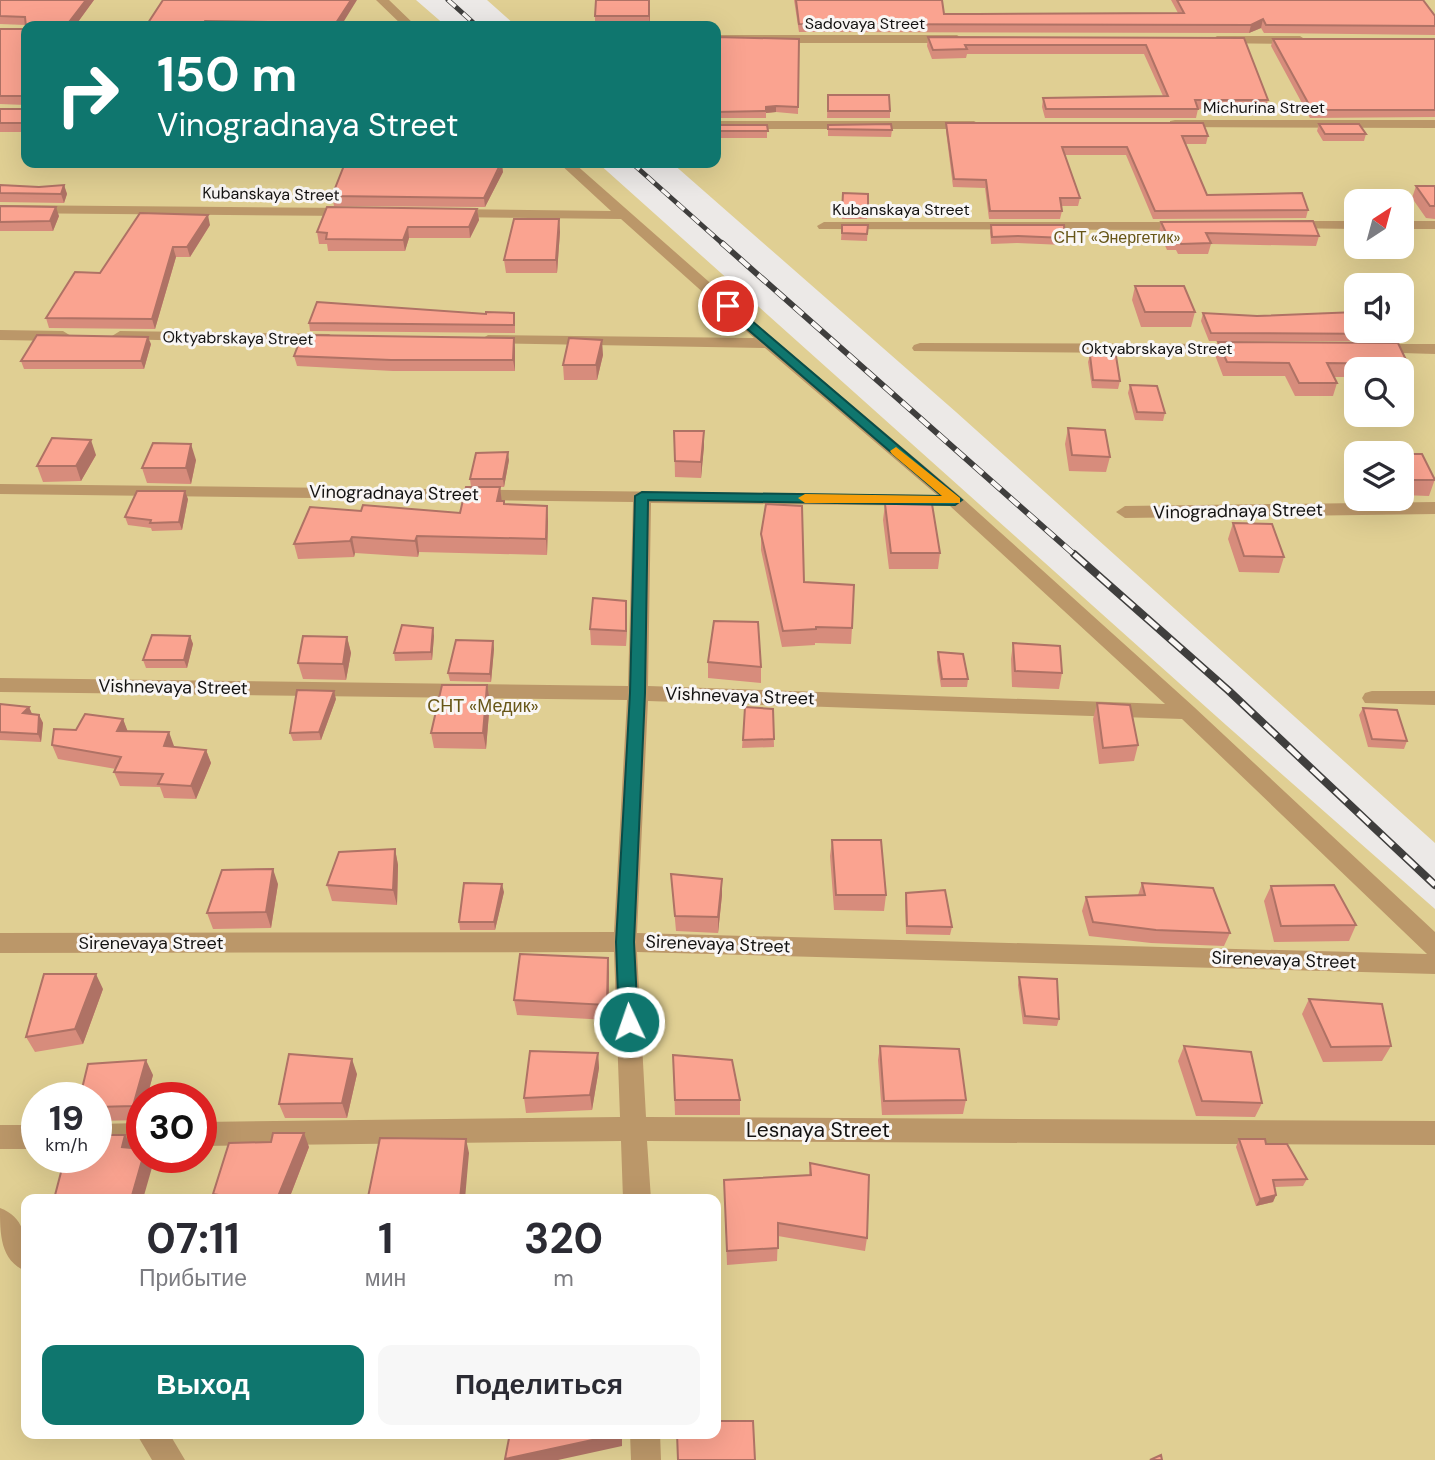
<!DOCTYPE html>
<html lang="ru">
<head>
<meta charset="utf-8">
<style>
  :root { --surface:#fff; --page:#f7f7f7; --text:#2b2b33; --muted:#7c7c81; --accent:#0f766e }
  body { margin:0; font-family:"DM Sans",sans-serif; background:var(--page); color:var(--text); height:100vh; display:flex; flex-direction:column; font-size:26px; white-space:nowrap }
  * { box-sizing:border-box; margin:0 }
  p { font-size:23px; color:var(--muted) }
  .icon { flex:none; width:38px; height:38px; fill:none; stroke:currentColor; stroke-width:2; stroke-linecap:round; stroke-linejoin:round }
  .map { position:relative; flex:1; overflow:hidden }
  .panel { position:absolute; left:21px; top:1194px; width:700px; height:245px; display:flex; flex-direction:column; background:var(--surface); border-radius:14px; box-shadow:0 7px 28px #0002 }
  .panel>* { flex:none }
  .guide { position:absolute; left:21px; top:21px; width:700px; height:147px; border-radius:14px; box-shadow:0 7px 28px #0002; background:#0f766e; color:#fff; overflow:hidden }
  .needle { width:46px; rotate:36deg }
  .fabs { position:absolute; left:1344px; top:189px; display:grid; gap:14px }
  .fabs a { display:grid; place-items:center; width:70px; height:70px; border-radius:14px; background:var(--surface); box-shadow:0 7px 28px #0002; font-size:35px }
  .speed { position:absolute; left:21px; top:1082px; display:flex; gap:14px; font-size:35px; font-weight:700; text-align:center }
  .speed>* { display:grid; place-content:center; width:91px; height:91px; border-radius:50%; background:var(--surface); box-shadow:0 7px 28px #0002; line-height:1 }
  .speed small { font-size:18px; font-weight:400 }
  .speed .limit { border:10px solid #d22; background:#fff; color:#111 }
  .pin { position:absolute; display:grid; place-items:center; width:60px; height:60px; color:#fff; margin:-30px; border:4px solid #fff; border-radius:50%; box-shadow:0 2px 7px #0007 }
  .me { position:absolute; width:77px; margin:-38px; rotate:357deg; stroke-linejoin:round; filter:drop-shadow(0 0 5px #0008) }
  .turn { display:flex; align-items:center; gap:24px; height:147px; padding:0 21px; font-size:32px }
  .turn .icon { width:91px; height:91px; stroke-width:2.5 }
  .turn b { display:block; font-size:49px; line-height:60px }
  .eta { display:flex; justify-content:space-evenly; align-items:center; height:119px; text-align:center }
  .eta b { font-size:42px; font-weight:700; line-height:49px }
  .primary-button { display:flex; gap:14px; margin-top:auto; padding:14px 21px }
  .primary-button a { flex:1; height:80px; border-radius:14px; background:var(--accent); color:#fff; font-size:28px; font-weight:700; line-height:80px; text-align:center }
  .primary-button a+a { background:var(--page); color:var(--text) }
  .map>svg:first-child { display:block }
  .green { fill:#e0cf93; fill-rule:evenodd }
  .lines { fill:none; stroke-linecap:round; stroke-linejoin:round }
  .minor { fill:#bb9769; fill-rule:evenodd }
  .rail-far2-casing { stroke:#3f3e3d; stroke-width:5 }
  .rail-far1-casing { stroke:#3f3e3d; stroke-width:6 }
  .rail-casing { stroke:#3f3e3d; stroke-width:8 }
  .rail-far2 { stroke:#f9f6f4; stroke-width:3.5; stroke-dasharray:10; stroke-linecap:butt }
  .rail-far1 { stroke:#f9f6f4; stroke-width:4.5; stroke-dasharray:12; stroke-linecap:butt }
  .rail { stroke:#f9f6f4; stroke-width:5; stroke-dasharray:16; stroke-linecap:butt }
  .wall { fill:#d78c7c }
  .shaded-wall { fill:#af7265 }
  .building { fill:#faa390; stroke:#af7265; stroke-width:2 }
  .route { fill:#0f766e; stroke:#0a4d48; stroke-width:2 }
  .slow { fill:#f59e0b }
  .labels { text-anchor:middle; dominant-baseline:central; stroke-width:6; stroke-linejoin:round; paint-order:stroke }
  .far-street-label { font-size:16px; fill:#131211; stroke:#f9f6f4 }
  .far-park-label { font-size:16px; fill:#675617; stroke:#f9f6f4 }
  .street-label { font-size:18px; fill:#131211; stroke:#f9f6f4 }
  .park-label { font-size:18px; fill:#675617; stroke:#f9f6f4 }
  .near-street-label { font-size:21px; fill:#131211; stroke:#f9f6f4 }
</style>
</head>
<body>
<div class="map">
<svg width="1435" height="1460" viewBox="0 0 1435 1460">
  <rect width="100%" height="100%" fill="#ece9e7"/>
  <path class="green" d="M0,0h416l30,26h-420v137h572l628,562 209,184v551h-1435zM37,1097h59v60h-59zM142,1097h59v60h-59zM26,1199h690v234h-690z
    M487,0h948v843l-479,-431 -284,-249h44v-137h-200zM1356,201h46v46h-46zM1356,285h46v46h-46zM1356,369h46v46h-46zM1356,453h46v46h-46z"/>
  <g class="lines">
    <path class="minor" d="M376,0h13l27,26h-13z
      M716,35h241l6,4 -6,4h-241z
      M1217,36h83l6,4 -6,4 -87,-1 -2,-3z
      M1175,120h260v8l-265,-1v-6z
      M716,121h258l7,4 -7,4h-258z
      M559,163h15l201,177 186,157 233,210 241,225v42l-798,-22 9,165 789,4v24l-788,-4 4,58h-28l-2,-58 -420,5v-24l419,-5 -6,-165 -614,1v-20l614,-1 13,-232 -627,-8v-14l628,8 5,-184 -633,-8v-10l937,11 -172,-147 -283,-5 -2,-3 8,-5 266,3 -133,-119 -172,-2 -7,-4 7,-4 162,2zM651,503l299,3 215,198 -517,-18zM648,701l534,18 245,235 -790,-21z
      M0,205l351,3 7,4 -7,4 -351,-3z
      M1289,221h67v8l-72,-1 -2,-3z
      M1402,221h33v8h-33z
      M824,222h366l7,4 -7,4 -371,-1 -2,-3z
      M0,330l63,1 8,5 -8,5 -63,-1z
      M120,331l209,3 8,5 -8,5 -215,-5 -2,-3z
      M920,343l324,1 8,5 -8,5 -330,-3 -2,-3 2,-3z
      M1374,344h61v10l-67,-2 -2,-3 2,-3z
      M1435,502v12l-310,4 -9,-6 9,-6z
      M1372,691h63v14l-70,-2 -3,-5 3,-5z
      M142,1123v24l-46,1v-24z
      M0,1125h37v24h-37z
      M0,1208c29,11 26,38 26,63 -26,-10 -26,-38 -26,-63z
      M136,1433h33l16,27h-33z
      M630,1433h30l1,27h-30z"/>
    <g class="rail-far2-casing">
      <path id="rail-far2" d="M448,0l29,26
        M632,163l92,82"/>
    </g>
    <g class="rail-far1-casing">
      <path id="rail-far1" d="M722,243l354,313"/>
    </g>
    <g class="rail-casing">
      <path id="rail" d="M1074,554l155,137 206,194"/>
    </g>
    <use href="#rail-far2" class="rail-far2"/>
    <use href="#rail-far1" class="rail-far1"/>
    <use href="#rail" class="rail"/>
  </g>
  <path class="wall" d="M0,0h94l-19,26h-49v106h-26v-23h23l3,-3v-1l-26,-1v-75h23l3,-2v-2l-26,-1z
    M163,0l178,26h-195z
    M596,0h54v26h-55v-10z
    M794,0h148l2,14 234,-1 -7,-13h252l12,16v19l-171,-2 -3,-5 -12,5 -450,-1z
    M716,37l83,2 -1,75 -22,-2 -10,1v5h-50z
    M928,37l316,1 24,62 -3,9h-67l-2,9h-151l-3,-11 1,-9 120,-2 -19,-42h-177l-1,4 -34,1 -5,-13z
    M1273,39h162v78l-125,1 -39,-72z
    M828,95l62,16v7h-63z
    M946,123l262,13 -2,8h-20l21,51 101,15 -2,8 -153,1 -27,-64h-61l15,43 -2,8h-17l1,5 -2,8h-71l-4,-31 -32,-1 -7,-56z
    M716,124v1h51v13h-51z
    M1319,124l47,10 -2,7h-41l-6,-10z
    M828,125l64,5 -1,7 -63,-1z
    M503,172l-18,35 -151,-1 -2,-10z
    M0,185l39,2 25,-2 3,9 -3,9 -64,-1z
    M1416,186h19v33l-9,-1 -14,-20z
    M843,193l25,19 -1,7h-25z
    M0,206l59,10 -6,15h-53z
    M477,209l2,11 -9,18h-61l-4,13h-77l-1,-7h-8l-2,-12z
    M559,219l1,13 -3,41h-51l-2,-13z
    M1161,222l158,14 -3,10 -105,-2 -3,10h-30l-2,-4h-9l-8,-18z
    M210,225l-20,32h-14l-21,72 -106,-1 -3,-10 54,-45z
    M842,225h26l-1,16 -26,-1z
    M991,225l74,13 -1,7 -47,-2 -26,1 -1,-12z
    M1135,286l60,26 -4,15h-50l-9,-27z
    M1203,313l186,21 -3,7h-177l-8,-20z
    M515,320v13l-205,-2 -1,-8z
    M1218,342l190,22 -5,14h-1v-9h-46v8h-22l3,6 -4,13h-38l-10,-20h-62l-8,-21z
    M151,344l-7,25h-120l-3,-8z
    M515,348v23h-122l-96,-5 -3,-10z
    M603,355l-6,25h-33l-1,-15z
    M1090,355l30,26 -2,8 -26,-1 -4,-26z
    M1130,385l35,28 -2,8 -28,-1 -7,-27z
    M1068,428l42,29 -4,15 -37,-1 -4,-27z
    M674,431l30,15 -3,32 -26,-1z
    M1402,454l33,25 -6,17 -27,-1z
    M96,455l-15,26 -38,1 -6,-16z
    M196,460l-5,24 -44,-1 -5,-15z
    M509,460l-5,27h-33l-1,-8z
    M188,499l-6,31 -30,1 -1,-3 -23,-3 -3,-8z
    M501,501l4,3 42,2 1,15 -1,34 -128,-3 -1,5 -63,-4 -1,4 -56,2 -4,-15 67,-33 99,2z
    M885,504l55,49 -2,16h-49l-6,-49z
    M1233,523l51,34 -5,16 -40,-1 -11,-33z
    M761,534l43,48 48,46 -1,16 -36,-1v2l-33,2 -21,-97z
    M627,617l-1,29 -35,-1 -1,-16z
    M190,636l3,8 -6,24h-41l-3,-8z
    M434,636l-2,24 -37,1 -1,-8z
    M347,637l4,16 -5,27 -43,-1 -5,-16z
    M493,641l1,8 -3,33 -41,-1 -2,-8z
    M1013,643l49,30 -3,16 -47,-2 -1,-28z
    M938,652l30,27 -1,8h-26l-4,-27z
    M708,662l53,5v16l-53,-5z
    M487,685l3,16 -4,48 -52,-1 -3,-15z
    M336,699l-15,41 -28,1 -3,-8z
    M1097,703l41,42 -4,16 -35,3 -6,-45z
    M0,704l29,3 3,7 7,1 4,8 -2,19 -41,-2z
    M745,707l28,2 1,38 -32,1z
    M1363,708l44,33 -3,8 -36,-2 -9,-32z
    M123,719l4,12 47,15 -1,1 33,3 5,13 -15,36 -32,-1 -4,-11 -40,-1 -6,-14 2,-3 -58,-10 -6,-14 24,-15z
    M832,840l54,55 -2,16 -50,-1 -4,-54z
    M395,849l3,16 -1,40 -65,-4 -5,-16z
    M671,874l51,21 -4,38 -42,-2z
    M1142,883l88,50 -6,13 -73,-3 -62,-7 -7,-25 4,-14 52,-2z
    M278,884l-7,44 -58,1 -6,-16z
    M1271,886l85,39 -7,16 -75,1 -10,-41z
    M504,892l-9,38h-35l-1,-8z
    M906,893l46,34 -2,8 -44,-1 -1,-34z
    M608,958l1,15 -1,47 -91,-5 -3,-15z
    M1019,977l40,42 -2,7 -34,-2 -5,-39z
    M103,989l-20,55 -48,8 -9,-15z
    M1309,999l82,47 -9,15 -59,1 -21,-48z
    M880,1046l86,54 -3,14 -81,1 -4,-55z
    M1184,1046l78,57 -7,14 -59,-1 -18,-55z
    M598,1053l1,15 -7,42 -66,3 -2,-15z
    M673,1055l67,45v15h-65z
    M357,1074l-10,44h-62l-6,-14z
    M153,1075l-6,22h-5l-1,23 -45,1v-24z
    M1239,1139l27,5 41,35 -4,7 -28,1 1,8 -3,7 -17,4 -20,-59z
    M309,1147l-20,52h-74l-2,-5z
    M810,1163l57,75 -2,13 -87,-15 -1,25 -50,4 -3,-85 85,-5z"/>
  <path class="shaded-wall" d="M86,0h8l-19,26h-9z
    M351,0h6l-16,26h-7z
    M649,0h1v26l-1,-10z
    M1263,19l-2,9 -12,5 2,-8z
    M776,106v6l-10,1v-6z
    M502,163l1,9 -18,35 -1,-9z
    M64,185l3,9 -3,9 -3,-9z
    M56,207l3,9 -6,15 -3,-10z
    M477,209l2,11 -9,18 -1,-11z
    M208,215l2,10 -20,32 -3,-10z
    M559,219l1,13 -3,41 -1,-13z
    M408,227l1,11 -4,13 -2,-11z
    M173,247l3,10 -21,72 -3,-10z
    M148,337l3,7 -7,25 -3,-8z
    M514,338l1,10v23l-2,-11z
    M602,340l1,15 -6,25 -1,-15z
    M704,431v15l-3,32v-16z
    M91,440l5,15 -15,26 -5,-15z
    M191,444l5,16 -5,24 -5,-16z
    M508,452l1,8 -5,27 -1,-8z
    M500,487l2,16 -5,-2z
    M185,491l3,8 -6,31 -3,-8z
    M547,506l1,15 -1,34 -1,-16z
    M417,536l2,16 -1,5 -3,-16z
    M352,537l3,16 -1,4 -4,-16z
    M626,601l1,16 -1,29z
    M433,628l1,8 -2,24 -1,-8z
    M190,636l3,8 -6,24 -3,-8z
    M347,637l4,16 -5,27 -3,-16z
    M493,641l1,8 -3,33 -1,-8z
    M487,685l3,16 -4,48 -3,-16z
    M334,691l2,8 -15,41 -2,-8z
    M29,707l3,7 -9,-1z
    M39,715l4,8 -2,19 -3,-8z
    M123,719l5,13 -11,-1z
    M169,732l5,14 -5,14 -5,-14z
    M206,750l5,13 -15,36 -5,-13z
    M395,849l3,16 -1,40 -4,-15z
    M273,869l5,15 -7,44 -5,-16z
    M722,879v16l-4,38v-16z
    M502,884l2,8 -9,38 -1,-8z
    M608,958l1,15 -1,47 -1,-15z
    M96,974l7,15 -20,55 -8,-15z
    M598,1053l1,15 -7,42 -2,-15z
    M352,1059l5,15 -10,44 -5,-15z
    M146,1060l7,15 -6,22h-5l-1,23 -8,-14z
    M304,1133l5,14 -20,52h-12z
    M125,1135l8,15 -11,-3z
    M466,1139l3,14 -4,46h-5z
    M143,1157h6l4,7 -10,35h-12z
    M1276,1195l-3,7 -17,4 4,-7z
    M622,1433v13l-64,14h-53v-1z"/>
  <path class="building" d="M0,0h86l-20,26h-40v97h-26v-14h23l3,-3 -1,-10h-25v-67h23l3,-2 -1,-10 -25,-1z
    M163,0h188l-17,26h-69l2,-4 -62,-1 -3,5h-56z
    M596,0h53v16h-54z
    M796,0h146l2,14h33l207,-1 -7,-13h246l12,16v10l-169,-1 -3,-6 -12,6 -452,-1z
    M716,37l83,2 -1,68 -22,-1 -10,1v4l-50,1z
    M928,37l316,1 24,62h-73l3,9h-152l-3,-11 125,-2 -22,-51h-181l2,4 -34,1z
    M1273,39h162v71h-123z
    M828,95h61l1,16h-62z
    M946,123h257l5,13h-26l25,59 95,-2 6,17 -153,1 -28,-64h-65l18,51h-20l2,13h-72l-4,-31 -32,-1z
    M716,124v1h51l1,6h-52z
    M891,124l1,6 -64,-1v-4z
    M1319,124h40l7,10h-41z
    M345,163h156l-17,35 -152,-2z
    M0,185l39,2 25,-2 -3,9 -61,-1z
    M1416,186h19v20h-5z
    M843,193l25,1v18h-26z
    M0,206l56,1 -6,14 -50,1z
    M327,207l150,2 -8,18h-61l-5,13 -77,-1 1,-6 -10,-1z
    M140,213l68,2 -21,32h-14l-21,72 -106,-1 29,-46 25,1z
    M514,219h45l-3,41h-52z
    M1313,221l6,15 -113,-3 5,10 -30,1 -3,-5h-9l-8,-17z
    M842,225h26l-1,9 -25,-1z
    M991,225h73l1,13 -47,-2 -26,1z
    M1135,286h49l11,26h-50z
    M317,302l169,12v-2l28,1v12l-205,-2z
    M1356,312v19h31l2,3 -178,-1 -8,-20 54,3z
    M37,335l111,2 -7,24h-120z
    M302,335l212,3 -1,22h-122l-97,-4z
    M569,338l33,2 -6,25h-33z
    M1218,342l180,1 10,21 -81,-1 10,20h-38l-10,-20 -62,-1z
    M1090,355l26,1 4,25 -27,-1z
    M1130,385l27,1 8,27 -28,-1z
    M1068,428l37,2 5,27 -38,-2z
    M674,431h30l-3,31 -26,-1z
    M52,438l39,2 -15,26h-39z
    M153,443l38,1 -5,24h-44z
    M508,452l-5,27h-33l6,-26z
    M1402,454h20l13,26h-33z
    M466,487h34l-3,14h7v3l43,2 -1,33 -129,-3 -2,5 -63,-4 -2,4 -56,3 16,-37 51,4 2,-6 97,8z
    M137,491h48l-6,31 -29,1 1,-3 -26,-3z
    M766,504l36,2 2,76 50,3 -2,43 -36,-1v2l-33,2 -22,-97z
    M885,504h47l8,49h-49z
    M1233,523l39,1 12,33 -40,-1z
    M593,598l33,3v30l-36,-2z
    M714,621l44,1 3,45 -53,-5z
    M402,625l31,3 -2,24 -37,1z
    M152,635l38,1 -6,24h-41z
    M303,636l44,1 -4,27 -45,-1z
    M456,640l37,1 -3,33 -42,-1z
    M1013,643l47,3 2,27 -47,-2z
    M938,652l25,2 5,25h-26z
    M442,685h45l-4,48h-52z
    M297,690l37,1 -15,41 -29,1z
    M1097,703l33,2 8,40 -35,3z
    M0,704l29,3 -6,6 16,2 -1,19 -38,-2z
    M745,707l28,2 1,30 -31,1z
    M1363,708l34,2 10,31 -35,-2z
    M85,714l38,5 -6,12 52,1 -5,14 42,4 -15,36 -33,-2 5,-10 -49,-2 7,-15 -69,-12 2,-16 22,1z
    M832,840h49l5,55h-50z
    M395,849l-2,41 -66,-5 12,-33z
    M273,869l-7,43 -59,1 15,-43z
    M671,874l51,5 -4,38 -43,-1z
    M464,883l38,1 -8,38h-35z
    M1142,883l71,5 17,45 -74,-3 -63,-8 -7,-25 59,-2z
    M1334,885l22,40 -75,1 -10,-40z
    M945,890l7,37 -45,-1 -1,-33z
    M520,954l88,4 -1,47 -93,-5z
    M44,974h52l-21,55 -49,8z
    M1019,977l38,2 2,40 -34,-3z
    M1309,999l73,5 9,42 -60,1z
    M880,1046l79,3 7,51 -82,1z
    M1184,1046l67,6 11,51 -60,-2z
    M530,1051l68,2 -8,42 -66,3z
    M289,1054l63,5 -10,44 -63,1z
    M673,1055l59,5 8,40h-65z
    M146,1060l-13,46 -37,1v-10h-16l8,-33z
    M273,1133h31l-27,66h-36l-28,-5 16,-51 42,-1z
    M96,1135h29l-3,12 20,2v8h1l-12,42h-77l11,-42h31z
    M380,1138l86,1 -6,60h-66l-26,-2z
    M1239,1139h26l1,5h21l20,35 -34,1 3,15 -16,4z
    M810,1163l59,12 -2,63 -89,-15v25l-51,3 -3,-71 87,-5z
    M716,1421h37l2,39h-77l-1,-27h39z
    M510,1433h110v1l-115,25z
    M1161,1455l1,5h-12z"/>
  <path class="route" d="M724,304h8l230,196 -7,5 -307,-5 -3,193 -11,249 4,80 -3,5 -6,3 -7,-3 -3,-5 -3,-80 14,-249 5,-197 7,-4 300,4 -218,-187z"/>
  <path class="slow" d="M896,447l64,51v5h-155l-7,-5 7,-4 137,2 -50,-42 -2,-3z"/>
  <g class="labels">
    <g class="far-street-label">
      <text x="865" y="23">Sadovaya Street</text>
      <text x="1264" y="107">Michurina Street</text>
      <text transform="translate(271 194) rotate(1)">Kubanskaya Street</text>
      <text x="901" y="209">Kubanskaya Street</text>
      <text transform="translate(238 338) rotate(1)">Oktyabrskaya Street</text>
      <text x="1157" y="348">Oktyabrskaya Street</text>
    </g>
    <g class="far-park-label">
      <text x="1117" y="237">СНТ «Энергетик»</text>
    </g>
    <g class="street-label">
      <text transform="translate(394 493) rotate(1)">Vinogradnaya Street</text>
      <text transform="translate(1238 511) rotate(-1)">Vinogradnaya Street</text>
      <text transform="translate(173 687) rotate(1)">Vishnevaya Street</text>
      <text transform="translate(740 696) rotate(2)">Vishnevaya Street</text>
      <text x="151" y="943">Sirenevaya Street</text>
      <text transform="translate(718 944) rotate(2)">Sirenevaya Street</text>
      <text transform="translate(1284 960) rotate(2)">Sirenevaya Street</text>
    </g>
    <g class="park-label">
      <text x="483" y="706">СНТ «Медик»</text>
    </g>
    <g class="near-street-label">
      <text x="818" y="1130">Lesnaya Street</text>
    </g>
  </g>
</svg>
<div class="fabs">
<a><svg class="needle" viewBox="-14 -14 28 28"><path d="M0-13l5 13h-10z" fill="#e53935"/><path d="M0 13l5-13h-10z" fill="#7c7c81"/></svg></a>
<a><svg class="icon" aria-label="sound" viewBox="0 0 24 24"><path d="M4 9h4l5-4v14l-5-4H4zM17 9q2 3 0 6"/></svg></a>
<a><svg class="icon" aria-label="search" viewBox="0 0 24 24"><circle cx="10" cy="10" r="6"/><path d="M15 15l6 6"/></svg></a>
<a><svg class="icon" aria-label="layers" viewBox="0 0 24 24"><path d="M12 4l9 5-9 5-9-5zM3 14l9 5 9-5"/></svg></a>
</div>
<div class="speed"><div>19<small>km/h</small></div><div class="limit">30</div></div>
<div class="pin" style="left:728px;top:306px;background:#d93025"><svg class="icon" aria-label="arrive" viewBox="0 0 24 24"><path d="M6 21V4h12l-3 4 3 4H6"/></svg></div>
<svg class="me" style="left:629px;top:1022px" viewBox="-20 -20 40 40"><circle r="17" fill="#0f766e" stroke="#fff" stroke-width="3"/><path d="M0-11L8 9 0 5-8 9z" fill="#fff"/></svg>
<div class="guide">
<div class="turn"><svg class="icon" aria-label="right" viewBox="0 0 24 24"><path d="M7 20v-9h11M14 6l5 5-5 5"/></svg><div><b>150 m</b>Vinogradnaya Street</div></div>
</div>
<section class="panel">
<div class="eta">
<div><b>07:11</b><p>Прибытие</p></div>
<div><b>1</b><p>мин</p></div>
<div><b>320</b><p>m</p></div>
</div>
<div class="primary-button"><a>Выход</a><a>Поделиться</a></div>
</section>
</div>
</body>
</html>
